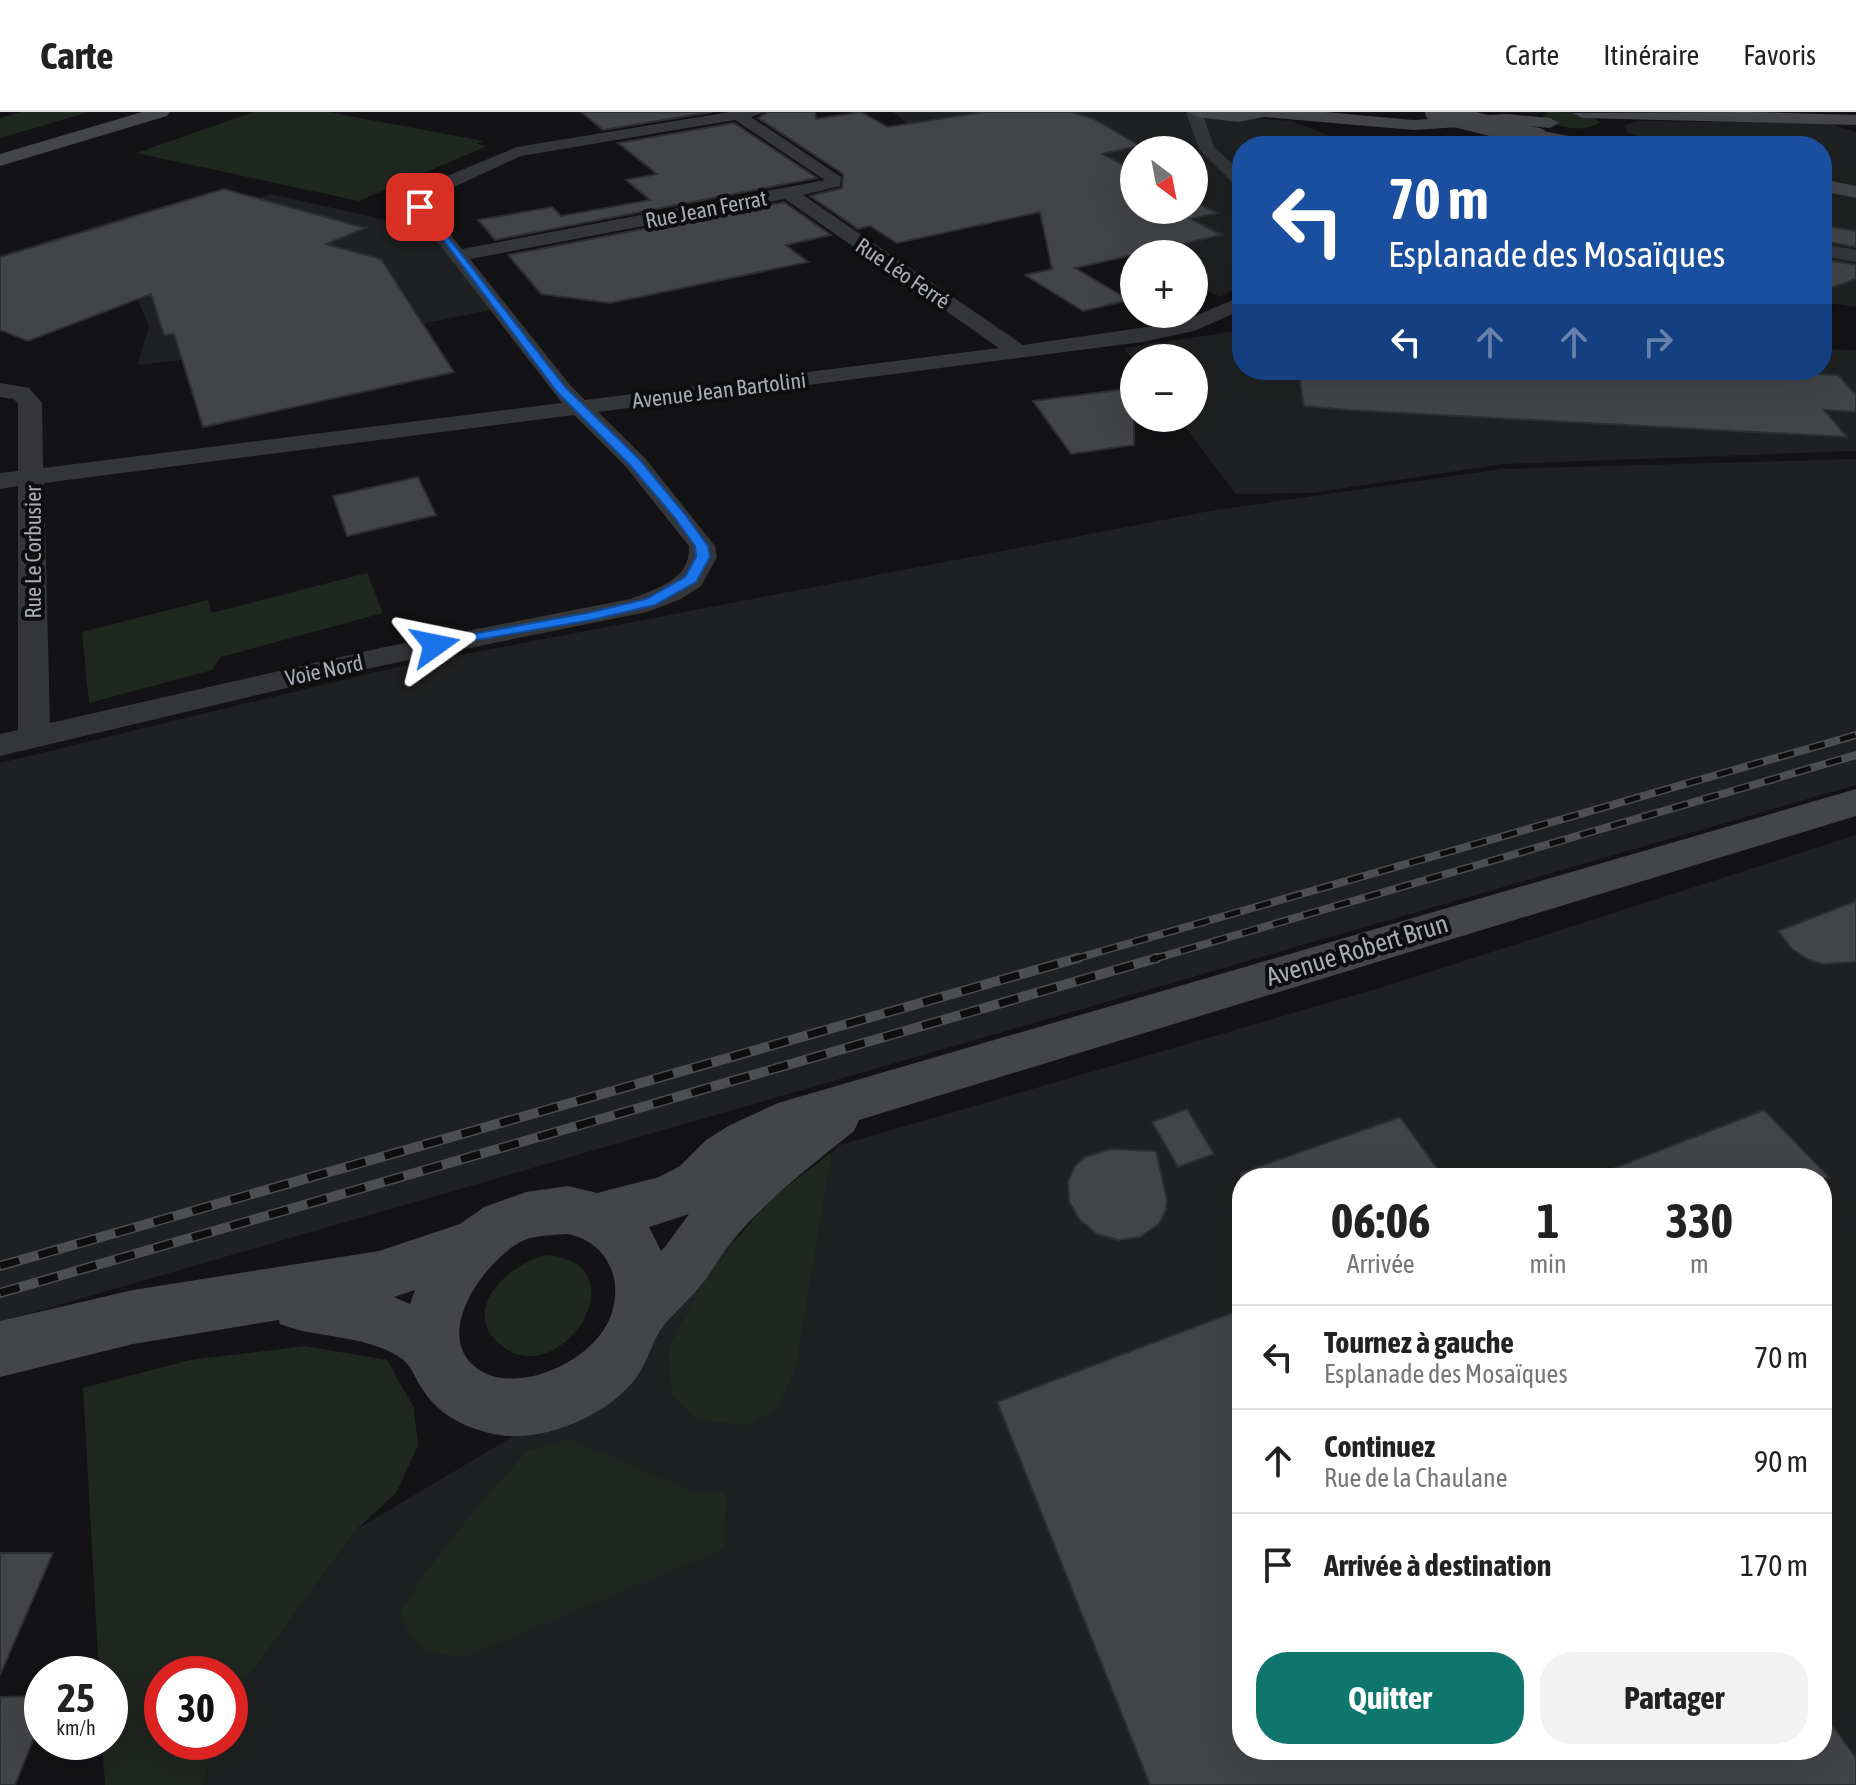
<!DOCTYPE html>
<html lang="fr">
<head>
<meta charset="utf-8">
<style>
  :root { --surface:#fff; --page:#f2f2f2; --text:#222; --muted:#767676; --line:#e0e0e0; --accent:#0f766e }
  body { margin:0; font-family:"Asap Condensed",sans-serif; background:var(--page); color:var(--text); height:100vh; display:flex; flex-direction:column; font-size:30px; white-space:nowrap }
  * { box-sizing:border-box; margin:0 }
  p { font-size:26px; color:var(--muted) }
  .icon { flex:none; width:44px; height:44px; fill:none; stroke:currentColor; stroke-width:2; stroke-linecap:round; stroke-linejoin:round }
  .map { position:relative; flex:1; overflow:hidden }
  .side { position:absolute; left:1232px; top:1056px; width:600px; height:592px; display:flex; flex-direction:column; background:var(--surface); border-radius:32px; box-shadow:0 8px 32px #0002 }
  .side>* { flex:none }
  .banner { position:absolute; left:1232px; top:24px; width:600px; height:244px; border-radius:32px; box-shadow:0 8px 32px #0002; background:#1a4fa0; color:#fff; overflow:hidden }
  .needle { width:52px; rotate:148deg }
  .tools { position:absolute; left:1120px; top:24px; display:grid; gap:16px }
  .tools a { display:grid; place-items:center; width:88px; height:88px; border-radius:50%; background:var(--surface); box-shadow:0 8px 32px #0002; font-size:40px }
  .speed { position:absolute; left:24px; top:1544px; display:flex; gap:16px; font-size:40px; font-weight:700; text-align:center }
  .speed>* { display:grid; place-content:center; width:104px; height:104px; border-radius:50%; background:var(--surface); box-shadow:0 8px 32px #0002; line-height:1 }
  .speed small { font-size:20px; font-weight:400 }
  .speed .limit { border:12px solid #d22; background:#fff; color:#111 }
  .pin { position:absolute; display:grid; place-items:center; width:68px; height:68px; color:#fff; margin:-34px; border-radius:16px; box-shadow:0 4px 12px #0006 }
  .me { position:absolute; width:88px; margin:-44px; rotate:78deg; stroke-linejoin:round; filter:drop-shadow(0 0 6px #0008) }
  .turn { display:flex; align-items:center; gap:28px; height:168px; padding:0 24px; font-size:36px }
  .turn .icon { width:104px; height:104px; stroke-width:2.5 }
  .turn b { display:block; font-size:56px; line-height:68px }
  .lanes { display:flex; align-items:center; height:76px; padding:0 24px; background:#0003; justify-content:center; gap:40px; direction:ltr }
  .lanes .off { opacity:.35 }
  .eta { display:flex; justify-content:space-evenly; align-items:center; height:136px; text-align:center }
  .eta b { font-size:48px; font-weight:700; line-height:56px }
  .button { display:flex; gap:16px; margin-top:auto; padding:16px 24px }
  .button a { flex:1; height:92px; border-radius:32px; background:var(--accent); color:#fff; font-size:32px; font-weight:700; line-height:92px; text-align:center }
  .button a+a { background:var(--page); color:var(--text) }
  ul { padding:0; list-style:none }
  li { display:flex; align-items:center; gap:24px; height:104px; padding:0 24px; border-top:2px solid var(--line) }
  li div { flex:1 }
  li b { display:block; font-size:30px }
  li em { font-style:normal }
  header { display:flex; align-items:center; gap:48px; box-sizing:border-box; height:112px; padding:0 40px; background:var(--surface); border-bottom:2px solid var(--line) }
  header strong { font-size:38px }
  nav { display:flex; gap:44px; margin-inline-start:auto; font-size:28px }
  .map>svg:first-child { display:block }
  .built { fill:#1f2021; fill-rule:evenodd }
  .green { fill:#202620 }
  .building { fill:#424447; stroke:#2d2e30; stroke-width:2 }
  .lines { fill:none; stroke-linecap:round; stroke-linejoin:round }
  .street { fill:#353639; fill-rule:evenodd }
  .secondary { fill:#434549; fill-rule:evenodd }
  .rail-far1-casing { stroke:#4c4e52; stroke-width:8 }
  .rail-casing { stroke:#4c4e52; stroke-width:10 }
  .rail-far1 { stroke:#0e0e0f; stroke-width:5; stroke-dasharray:16; stroke-linecap:butt }
  .rail { stroke:#0e0e0f; stroke-width:7; stroke-dasharray:20; stroke-linecap:butt }
  .secondary-bridge { stroke:#434549; stroke-width:20 }
  .route { fill:#1a73e8; stroke:#114b97; stroke-width:2 }
  .labels { text-anchor:middle; dominant-baseline:central; stroke-width:8; stroke-linejoin:round; paint-order:stroke }
  .far-street-label { font-size:22px; fill:#a6acb3; stroke:#0e0e0f }
  .street-label { font-size:26px; fill:#a6acb3; stroke:#0e0e0f }
</style>
</head>
<body>
<header>
<strong>Carte</strong>
<nav><a>Carte</a><a>Itinéraire</a><a>Favoris</a></nav>
</header>
<div class="map">
<svg width="1856" height="1673" viewBox="0 0 1856 1673">
  <rect width="100%" height="100%" fill="#131315"/>
  <path class="built" d="M893,0h285l114,9 64,25h-114v139l-22,12 -26,-13v-30h-58l-184,-95zM1134,38h60v60h-60z
    M1637,9l189,2 30,9v175l-34,-5v-156h-152l-42,-13 -4,-8z
    M271,82l169,38 59,76 -167,35 -195,22 12,-38 -11,-27 -41,-18 -97,-13v-14l200,-60 37,10z
    M1242,218v40h580v-21l34,1v101l-353,13 -191,29 -76,1 -58,-76h16v-60h-60v3l-10,-13z
    M1856,347v326l-1856,537v-559l393,-95 817,-157 291,-42z
    M1856,723v950h-1687l32,-43h29v-40l127,-173 165,-98 318,-286 546,-159zM1242,1066h580v572h-580z"/>
  <path class="green" d="M21,0h68l-89,26v-20z
    M254,0h74l155,29 -6,3 10,2 -128,55 -223,-48z
    M1548,0c18,0 39,0 52,10 -16,12 -43,5 -59,-4z
    M367,461l16,40 -162,44 -9,13 -123,33 -7,-71 126,-32 3,13z
    M832,1040l-37,218 -17,37 -29,18 -51,-5 -26,-26 -4,-45 38,-71 61,-76z
    M546,1143c98,8 16,136 -43,92 -46,-34 4,-83 43,-92z
    M305,1234l82,14 27,48 4,38 -22,47 -39,36 -127,173v-28h-68v68h50l-9,43h-98l-3,-43h8v-68h-11l-16,-286 107,-28z
    M567,1328l38,14 84,37 37,1 -2,56 -259,108c-40,-3 -49,-4 -65,-43l25,-40 56,-71 46,-51z"/>
  <path class="building" d="M581,0h131l-109,18z
    M768,0h47l1,7 45,-7 27,15 96,-15h87l23,7 46,27 -38,8 32,16v40h60v-9l23,12 -26,6 31,16 -147,33 54,32 -46,11 -58,-36 27,-6 -12,-57 -143,31 -27,-17 -12,3 -48,-33 32,-8 1,-14 -85,-56z
    M734,11l83,55 -322,62 -17,-20 74,-13 9,9 89,-16 -24,-20 31,-6 -39,-31z
    M224,77l141,39 -39,16 55,15 73,113 -251,55 -29,-93 -10,1 -13,-41 -123,47 -28,-11v-73z
    M784,90l47,33 -45,10 22,17 -198,41 -69,-9 -33,-39z
    M1822,113l34,6v16l-34,-6z
    M1822,147l34,6v14l-34,12z
    M1298,258h451l89,5 18,20v17l-32,-2 23,27 -500,-27 -43,-4z
    M1134,276v57l-63,9 -38,-53z
    M418,365l18,38 -89,21 -14,-40z
    M1856,789v61l-33,2 -14,-4 -17,-11 -14,-18z
    M1187,997l27,45 -36,13 -26,-45z
    M1764,998l66,68h-235l-1,-2z
    M1400,1005l44,61h-203v-5z
    M1111,1037l45,2 11,49 -1,10 -7,14 -19,13 -22,3 -21,-6 -17,-14 -11,-18 -1,-20 7,-16 10,-9z
    M1242,1197v441h580v-39l34,47v27h-706l-153,-383z
    M0,1441h53l-53,122z
    M42,1584v22l-27,67h-15v-88z"/>
  <g class="lines">
    <path class="street" d="M730,0h35l-14,5 90,60 -1,9 -37,9 220,150 158,-23 61,-26v14l-48,21 -52,11 -544,70 46,45 71,89 2,11 -16,29 -20,13 -34,13 -267,54 -380,90v-22l18,-4v-244l-18,3v-16l18,-2v-67l-4,-5 -14,-2v-14l29,5 13,15 1,65 519,-65 -156,-202 7,-11 104,-43zM735,8l90,60 -363,69 -38,-48 97,-45zM785,87l214,149 -414,52 -15,-15 -100,-126zM574,303l52,52 63,79c2,34 -34,43 -59,53l-250,49 -330,75 -6,-240z
      M1186,0h16l12,35 28,26v14l-6,-1 -37,-37z
      M1822,132l34,6v12l-34,-6z"/>
    <path class="secondary" d="M142,0h28l-3,4 -167,50v-12z
      M1188,0h137l88,8 94,-6 43,4 9,5 -9,5 -43,-4 -94,6 -149,-13 -26,5 -41,-5z
      M1751,0l105,3v10l-274,-7 -9,-5z
      M1543,19l56,11 2,4h-36l-28,-6 -3,-4 3,-4z
      M1822,67l34,7v12l-34,-7z
      M1856,677v27l-997,304 -5,11c-42,34 -86,67 -121,109 -12,14 -20,31 -32,45 -11,14 -25,26 -37,40 -12,15 -16,37 -28,53 -29,39 -99,68 -147,55 -28,-7 -52,-20 -68,-46 -9,-14 -9,-23 -25,-32 -36,-21 -78,-16 -116,-31l-1,-4 -146,24 -133,33v-56l133,-31 246,-39 81,-27 24,-17 42,-15 42,-6 29,7 62,-16 21,-11 26,-26 24,-15 48,-22zM689,1102l-24,33 -4,4 -12,-24zM568,1122c39,8 57,46 42,84 -13,31 -50,53 -81,59 -13,2 -30,3 -42,-3 -62,-29 -6,-110 33,-132 13,-7 33,-7 48,-8zM415,1178l-5,14 -16,-7z"/>
    <g class="rail-far1-casing">
      <path id="rail-far1" d="M1071,848l785,-225
        M1150,848l706,-205"/>
    </g>
    <g class="rail-casing">
      <path id="rail" d="M0,1154l1078,-308
        M0,1181l1157,-335"/>
    </g>
    <use href="#rail-far1" class="rail-far1"/>
    <use href="#rail" class="rail"/>
    <path class="secondary-bridge" d="M1435,0l103,26"/>
  </g>
  <path class="route" d="M417,93h6l143,183 73,71 45,54 24,33 2,11 -14,25 -41,23 -63,15 -162,28v-6l5,-1 157,-29 54,-13 39,-22 11,-20 -1,-11 -20,-28 -45,-53 -72,-72z"/>
  <g class="labels">
    <g class="far-street-label">
      <text transform="translate(706 97) rotate(-11)">Rue Jean Ferrat</text>
      <text transform="translate(903 161) rotate(34)">Rue Léo Ferré</text>
      <text transform="translate(719 278) rotate(-7)">Avenue Jean Bartolini</text>
      <text transform="translate(33 440) rotate(-90)">Rue Le Corbusier</text>
      <text transform="translate(324 558) rotate(-12)">Voie Nord</text>
    </g>
    <g class="street-label">
      <text transform="translate(1357 838) rotate(-17)">Avenue Robert Brun</text>
    </g>
  </g>
</svg>
<div class="tools">
<a><svg class="needle" viewBox="-14 -14 28 28"><path d="M0-13l5 13h-10z" fill="#e53935"/><path d="M0 13l5-13h-10z" fill="#767676"/></svg></a>
<a>+</a>
<a>−</a>
</div>
<div class="speed"><div>25<small>km/h</small></div><div class="limit">30</div></div>
<div class="pin" style="left:420px;top:95px;background:#d93025"><svg class="icon" aria-label="arrive" viewBox="0 0 24 24"><path d="M6 21V4h12l-3 4 3 4H6"/></svg></div>
<svg class="me" style="left:435px;top:533px" viewBox="-20 -20 40 40"><path d="M0-17L14 15 0 8-14 15z" fill="#1a73e8" stroke="#fff" stroke-width="4"/></svg>
<div class="banner">
<div class="turn"><svg class="icon" aria-label="left" viewBox="0 0 24 24"><path d="M17 20v-9H6M10 6l-5 5 5 5"/></svg><div><b>70 m</b>Esplanade des Mosaïques</div></div>
<div class="lanes"><svg class="icon" aria-label="left" viewBox="0 0 24 24"><path d="M17 20v-9H6M10 6l-5 5 5 5"/></svg><svg class="icon off" aria-label="ahead" viewBox="0 0 24 24"><path d="M12 20V5M6 11l6-6 6 6"/></svg><svg class="icon off" aria-label="ahead" viewBox="0 0 24 24"><path d="M12 20V5M6 11l6-6 6 6"/></svg><svg class="icon off" aria-label="right" viewBox="0 0 24 24"><path d="M7 20v-9h11M14 6l5 5-5 5"/></svg></div>
</div>
<section class="side">
<div class="eta">
<div><b>06:06</b><p>Arrivée</p></div>
<div><b>1</b><p>min</p></div>
<div><b>330</b><p>m</p></div>
</div>
<ul>
<li><svg class="icon" aria-label="left" viewBox="0 0 24 24"><path d="M17 20v-9H6M10 6l-5 5 5 5"/></svg><div><b>Tournez à gauche</b><p>Esplanade des Mosaïques</p></div><em>70 m</em></li>
<li><svg class="icon" aria-label="ahead" viewBox="0 0 24 24"><path d="M12 20V5M6 11l6-6 6 6"/></svg><div><b>Continuez</b><p>Rue de la Chaulane</p></div><em>90 m</em></li>
<li><svg class="icon" aria-label="arrive" viewBox="0 0 24 24"><path d="M6 21V4h12l-3 4 3 4H6"/></svg><div><b>Arrivée à destination</b></div><em>170 m</em></li>
</ul>
<div class="button"><a>Quitter</a><a>Partager</a></div>
</section>
</div>
</body>
</html>
